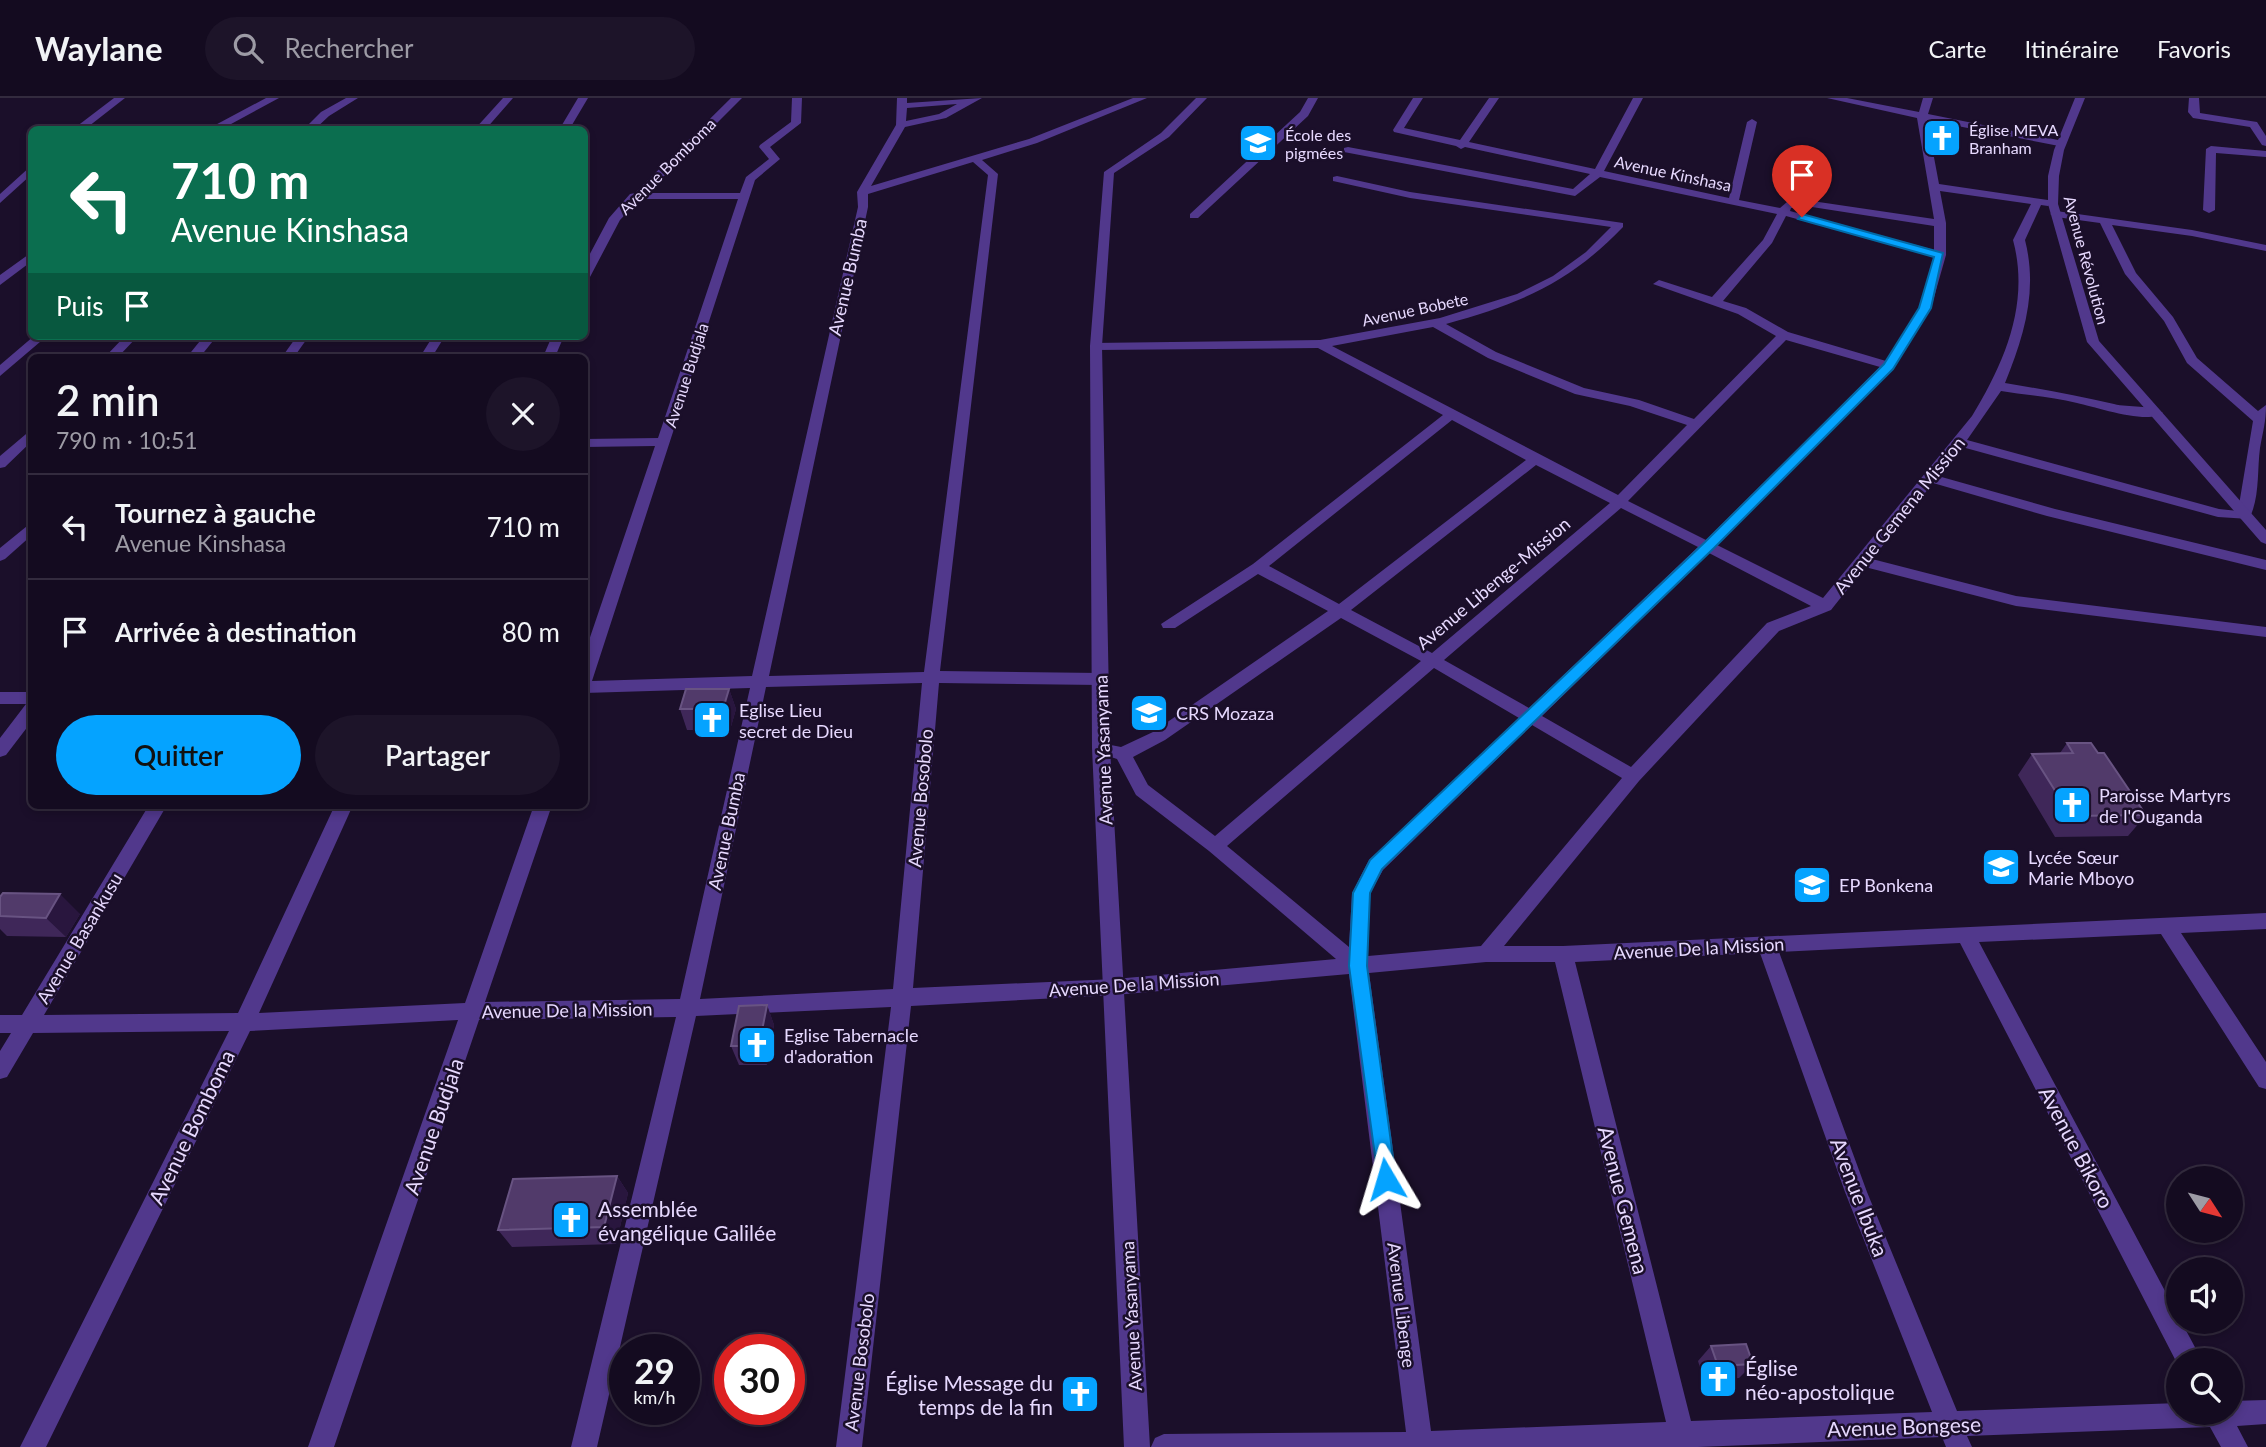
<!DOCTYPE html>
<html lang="fr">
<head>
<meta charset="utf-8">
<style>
  :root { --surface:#140b20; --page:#1d1429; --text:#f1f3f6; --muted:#9d9ba5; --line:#332b3e; --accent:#05a3ff }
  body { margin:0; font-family:Lato,sans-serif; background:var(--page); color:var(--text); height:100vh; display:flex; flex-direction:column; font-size:26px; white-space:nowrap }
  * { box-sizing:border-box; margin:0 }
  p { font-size:23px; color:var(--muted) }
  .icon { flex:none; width:38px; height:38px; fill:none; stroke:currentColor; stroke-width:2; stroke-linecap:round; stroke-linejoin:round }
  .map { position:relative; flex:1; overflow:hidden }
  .side { position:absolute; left:28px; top:256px; width:560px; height:455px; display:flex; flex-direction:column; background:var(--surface); border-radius:10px; box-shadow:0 4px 10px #0003,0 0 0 2px var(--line) }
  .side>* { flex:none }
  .banner { position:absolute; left:28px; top:28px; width:560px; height:214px; border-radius:10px; box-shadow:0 4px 10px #0003,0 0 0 2px var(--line); background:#0b6e4f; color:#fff; overflow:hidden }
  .needle { width:46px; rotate:126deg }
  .fabs { position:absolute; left:2166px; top:1068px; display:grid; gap:14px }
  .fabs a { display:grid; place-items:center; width:77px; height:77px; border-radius:50%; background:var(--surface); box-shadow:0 4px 10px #0003,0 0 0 2px var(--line); font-size:35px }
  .speed { position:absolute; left:609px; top:1236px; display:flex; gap:14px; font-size:35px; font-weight:700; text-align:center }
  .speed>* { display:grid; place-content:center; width:91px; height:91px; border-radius:50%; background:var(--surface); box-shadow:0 4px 10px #0003,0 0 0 2px var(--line); line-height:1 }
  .speed small { font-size:18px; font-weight:400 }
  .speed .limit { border:10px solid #d22; background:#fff; color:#111 }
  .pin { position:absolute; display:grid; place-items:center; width:60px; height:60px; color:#fff; margin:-72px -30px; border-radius:50% 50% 50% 0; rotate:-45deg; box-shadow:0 0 7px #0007 }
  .pin .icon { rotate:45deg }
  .me { position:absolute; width:77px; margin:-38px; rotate:353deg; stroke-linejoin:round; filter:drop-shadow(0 0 5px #0008) }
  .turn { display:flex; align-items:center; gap:24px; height:147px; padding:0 28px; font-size:32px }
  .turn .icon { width:91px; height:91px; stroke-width:2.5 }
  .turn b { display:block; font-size:49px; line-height:60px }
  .then { display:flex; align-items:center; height:66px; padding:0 28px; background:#0003; gap:14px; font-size:26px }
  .round { display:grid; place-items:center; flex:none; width:74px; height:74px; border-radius:37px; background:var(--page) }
  .overview { display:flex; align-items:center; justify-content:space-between; height:119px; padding:0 28px }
  h1 { font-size:42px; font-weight:600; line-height:52px }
  .button { display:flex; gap:14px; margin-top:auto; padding:14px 28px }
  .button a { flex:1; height:80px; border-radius:42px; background:var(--accent); color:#111; font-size:28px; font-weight:600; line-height:80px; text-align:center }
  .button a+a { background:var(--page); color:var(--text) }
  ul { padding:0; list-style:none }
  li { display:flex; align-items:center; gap:21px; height:105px; padding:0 28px; border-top:2px solid var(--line) }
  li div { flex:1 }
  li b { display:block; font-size:26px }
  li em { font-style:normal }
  header { display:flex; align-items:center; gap:42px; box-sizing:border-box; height:98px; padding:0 35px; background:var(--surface); border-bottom:2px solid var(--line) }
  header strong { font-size:33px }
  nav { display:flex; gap:38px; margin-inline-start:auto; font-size:24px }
  .search { width:490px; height:63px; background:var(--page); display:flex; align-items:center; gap:18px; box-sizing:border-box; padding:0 24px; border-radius:38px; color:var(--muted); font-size:26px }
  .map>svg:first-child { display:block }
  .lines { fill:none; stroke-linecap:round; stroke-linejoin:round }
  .minor { fill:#51388c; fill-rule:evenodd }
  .tertiary { fill:#51388c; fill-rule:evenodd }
  .wall { fill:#3f2759 }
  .shaded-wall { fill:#29163e }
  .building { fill:#513a6a; stroke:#685382; stroke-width:2 }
  .route { fill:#05a3ff; stroke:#036aa6; stroke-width:2 }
  .labels { text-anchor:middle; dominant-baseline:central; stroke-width:5; stroke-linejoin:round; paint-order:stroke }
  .far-poi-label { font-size:16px; fill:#e7d9ff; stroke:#1b0f2a; text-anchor:start }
  .far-street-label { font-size:16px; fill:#e7d9ff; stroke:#1b0f2a }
  .street-label { font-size:18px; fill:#e7d9ff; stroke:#1b0f2a }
  .poi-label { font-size:18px; fill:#e7d9ff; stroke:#1b0f2a; text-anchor:start }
  .near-street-label { font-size:21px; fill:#e7d9ff; stroke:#1b0f2a }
  .near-poi-label { font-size:21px; fill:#e7d9ff; stroke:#1b0f2a; text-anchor:start }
</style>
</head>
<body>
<header>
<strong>Waylane</strong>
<div class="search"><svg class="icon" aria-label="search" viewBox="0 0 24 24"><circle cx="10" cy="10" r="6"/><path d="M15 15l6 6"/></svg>Rechercher</div>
<nav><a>Carte</a><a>Itinéraire</a><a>Favoris</a></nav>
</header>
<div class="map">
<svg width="2266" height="1349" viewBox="0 0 2266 1349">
  <rect width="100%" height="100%" fill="#1b0f2a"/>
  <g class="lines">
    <path class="minor" d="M114,0h11l-41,32h-12z
      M266,0h13l-59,32h-14z
      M346,0h12l-29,18 -15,14h-11l18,-18z
      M503,0h10l-28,32h-11z
      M578,0h10l-19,32h-10z
      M731,0h11l-95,95h93l6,-16 23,-18 -10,-12 1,-2 31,-23 1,-24h10l-1,25 -31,24 10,12 -25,21 -163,501 160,-5 106,-469 -1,-15 39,-67 1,-27h10v5l75,-5 -36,20 -41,9 -34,59 158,-47 104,-41h14l-110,45 -55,17 16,14 -58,497 160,2 8,6 -8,6 -161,-2 -26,305 202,-9 221,-20 -127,-108 -73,-56 -19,-36 -12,-4 -3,-4 9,-6 10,2 32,-15 175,-121 -70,-37 -83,54h-12l-2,-4 92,-60 190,-149 -125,-67 -222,2 -6,-4 2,-3 228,-3 120,-22 77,-24 36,-18 33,-24 25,-25 -201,-29 -77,-17v-4l4,-1 73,16 213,31v4c-55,57 -102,76 -177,97l50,28 88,36 55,12 55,19 82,-83 -38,-22 -85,-30 6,-4 53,17 51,-57 14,-26 -177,-37 -25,19 -231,-44v-4l4,-1 225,42 17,-15 -125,-27 -4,2 -5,-3 -62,-14 -1,-2 20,-32h10l-19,30 56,12 29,-42h10l-30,44 126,27 38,-71h10l-39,73 125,27 18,-76 5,-3 5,3 -18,78 41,8 7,-6 25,-1 122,18 -17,-101 -90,-20h20l72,14 4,-14h10l-5,16 135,27v4l-4,1 -132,-26 12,64 109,16 5,3 -5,3 -7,-1 -16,35c13,51 -1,96 -20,143 37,6 73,13 109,21 15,4 37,0 49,9 -15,12 -67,-6 -86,-10 -25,-6 -51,-8 -76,-12l-34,49 252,69 19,2 15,-90 -66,-58 -23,-42 -39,-47 -25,-51 -44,-6 -6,-3 6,-3 136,19 74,15v6l-74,-15 -80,-11 24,48 37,44 24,41 61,53 8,-6c0,17 -3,26 -6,43 -3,23 0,50 -11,71l-31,-2 -256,-70 -24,29 117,33 211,51v10l-219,-54 -114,-33 -61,76 144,37 250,31v10l-250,-31 -151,-39 -34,43 -52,21 -140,150 -135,165h59l703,-33v16l-85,4 85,129v27l-7,-2 -98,-153 -182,8 218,409 3,9h-21v7l-219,-424 -181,9 88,240 90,219 222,-8v9h52v-11l35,-1v24l-29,2 11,21h-27l-11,-20 -243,9 5,11h-26l-4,-10 -244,10h-547l4,-9 9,-4 242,-2 -57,-458 -234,21 -204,11 -49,441h-26l55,-440 -195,9 -99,431h-26l105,-430 -197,3 -145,427h-26l150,-427 -208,11 -204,416h-26l209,-416 -196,2 -26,44 -7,2v-28l11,-18h-11v-18h22l127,-210h18l-123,210 194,-2 97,-208h18l-94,208 206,-10 69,-198h18l-67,197 195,-3 70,-311 -166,5v-38l71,-209 -71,1v-8l74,-1 80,-239h-98l-20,21 -30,57 -6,3v-15l25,-47 21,-24 5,-1zM957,6l-18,10 -33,7 1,-13zM973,64l15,13 -64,497 -155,4 99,-469v-13zM1940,93l91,13 -18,36c17,63 -8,122 -41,176l-149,182 -106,-53 178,-179 36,-58 15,-53v-32zM1812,109l122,19v24l-144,-39 1,-3zM1786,118l148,41 -15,51 -33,53 -98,-29 -42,-24 -23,-7 49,-58zM1433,229l55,31 87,36 55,12 57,19 -69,70 -286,-149zM1786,242l94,27 -174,173 -78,-39zM1452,322l74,40 -187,144 -70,-38zM1536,367l74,38 -178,150 -81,-43zM1621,410l77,39 -169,161 -85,-48zM1709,455l102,53 -44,17 -136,144 -89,-51zM1341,520l80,43 -206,175 -67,-51 -15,-28 32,-17zM1434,570l85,50 -150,142 -17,33 -3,54 -122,-101zM922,585l-29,306 -193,10 66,-312zM1532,627l90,53 -141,168 -113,10 2,-63 13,-23zM1760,855l85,239 87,220 -241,9 -116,-459zM1486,864h69l111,460 -235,9 -62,-458z
      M1308,0h10l-10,18 -110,102h-8v-4l110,-102z
      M2189,0h10l1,15 57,9 9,14v10l-4,-1 -12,-18 -57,-9 -5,-6z
      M2211,48l55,5v6l-50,-4 -1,57 -6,3 -6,-3 3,-61z
      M32,67v9l-32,29v-9z
      M32,154v9l-32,24v-10z
      M34,238h13l-47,40v-11z
      M125,238h13l-20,21h-13z
      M204,238h13l-17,21h-13z
      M297,238h12l-15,21h-12z
      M433,238h12l-13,21h-12z
      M552,238h12l-9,21h-12z
      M32,331v12l-27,26 -5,1v-12z
      M32,424v13l-27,24 -5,2v-13z
      M0,594h32v29l-26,34 -6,2v-19l26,-34h-26z"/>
    <path class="tertiary" d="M1196,0h11l-38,39 -55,36 -12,173 8,402 40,699h-26l-32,-699 -2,-402 14,-174 57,-39z
      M2075,0h10l-21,52 -5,26 -1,28 41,137 167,189v14l-5,-2 -174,-200 -39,-138v-28l6,-26z"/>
  </g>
  <path class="wall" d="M729,591l7,20 -6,21h-43l-7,-21z
    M2067,645l31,10 48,62 -18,21 -73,1 -37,-62 14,-21 28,-1z
    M0,799l80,17 -14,23 -59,-1 -7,-7z
    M767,907l7,20 -7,40h-28l-8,-19z
    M617,1078l11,17 -12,51 -104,3 -14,-17z
    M1711,1248l42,18 -14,14 -35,3 -6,-20z"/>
  <path class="shaded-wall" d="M729,591l7,20 -6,21 -7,-21z
    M60,796l20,20 -14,23 -20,-19z
    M767,907l7,20 -7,40 -8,-19z
    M617,1078l11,17 -12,51 -12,-17z"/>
  <path class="building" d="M686,591h43l-6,20h-43z
    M2067,645h24l7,10h6l42,62 -75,1 -39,-62 41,-1z
    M3,795l57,1 -14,24 -46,-2v-19z
    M767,907l-8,41h-28l8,-40z
    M617,1078l-13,51 -106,3 15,-51z
    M1746,1246l7,20 -35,2 -7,-20z"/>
  <path class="route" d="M1802,116l141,39 -12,55 -38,61 -179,179 -332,321 -12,24 -3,73 29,213 -3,6 -7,3 -7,-3 -30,-219 4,-73 17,-33 335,-318 179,-178 35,-56 15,-51 -136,-38z"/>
  <defs>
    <g id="church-square" transform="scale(2.0125)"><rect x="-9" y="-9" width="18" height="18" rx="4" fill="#05a3ff" stroke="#1b0f2a"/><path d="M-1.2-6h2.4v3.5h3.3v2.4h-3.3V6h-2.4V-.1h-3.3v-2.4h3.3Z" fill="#fff"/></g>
    <g id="school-square" transform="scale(2.0125)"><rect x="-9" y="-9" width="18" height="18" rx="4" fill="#05a3ff" stroke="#1b0f2a"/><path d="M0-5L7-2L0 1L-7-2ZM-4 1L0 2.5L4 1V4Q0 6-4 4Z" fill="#fff"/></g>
  </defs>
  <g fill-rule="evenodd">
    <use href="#church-square" x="1942" y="40"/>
    <use href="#school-square" x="1258" y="45"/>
    <use href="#school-square" x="1149" y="615"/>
    <use href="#church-square" x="712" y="622"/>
    <use href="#church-square" x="2072" y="707"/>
    <use href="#school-square" x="2001" y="769"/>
    <use href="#school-square" x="1812" y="787"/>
    <use href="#church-square" x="757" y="947"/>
    <use href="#church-square" x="571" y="1122"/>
    <use href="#church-square" x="1718" y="1281"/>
    <use href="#church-square" x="1080" y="1296"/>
  </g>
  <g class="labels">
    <g class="far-poi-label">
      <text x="1969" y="31">Église MEVA<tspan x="1969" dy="18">Branham</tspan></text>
      <text x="1285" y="36">École des<tspan x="1285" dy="18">pigmées</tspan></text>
    </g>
    <g class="far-street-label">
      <text transform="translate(667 68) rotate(-45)">Avenue Bomboma</text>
      <text transform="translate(1673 75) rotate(12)">Avenue Kinshasa</text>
      <text transform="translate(2087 162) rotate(75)">Avenue Révolution</text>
      <text transform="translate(1415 211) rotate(-12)">Avenue Bobete</text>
      <text transform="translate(686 277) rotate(-72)">Avenue Budjala</text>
    </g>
    <g class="street-label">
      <text transform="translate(847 179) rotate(-77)">Avenue Bumba</text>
      <text transform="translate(1899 417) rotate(-51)">Avenue Gemena Mission</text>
      <text transform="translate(1493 485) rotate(-40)">Avenue Libenge-Mission</text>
      <text transform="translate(1103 652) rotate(-92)">Avenue Yasanyama</text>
      <text transform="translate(920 700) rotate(-85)">Avenue Bosobolo</text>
      <text transform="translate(726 733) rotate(-78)">Avenue Bumba</text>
      <text transform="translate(79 840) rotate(-59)">Avenue Basankusu</text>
      <text transform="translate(1699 850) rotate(-3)">Avenue De la Mission</text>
      <text transform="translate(1134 886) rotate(-4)">Avenue De la Mission</text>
      <text transform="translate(567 912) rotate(-1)">Avenue De la Mission</text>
      <text transform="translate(1402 1207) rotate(83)">Avenue Libenge</text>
      <text transform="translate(1131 1218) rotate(-93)">Avenue Yasanyama</text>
      <text transform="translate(859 1264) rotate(-83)">Avenue Bosobolo</text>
    </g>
    <g class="poi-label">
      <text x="739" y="612">Eglise Lieu<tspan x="739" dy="21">secret de Dieu</tspan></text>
      <text x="1176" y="615">CRS Mozaza</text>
      <text x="2099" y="697">Paroisse Martyrs<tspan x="2099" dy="21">de l'Ouganda</tspan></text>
      <text x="2028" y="759">Lycée Sœur<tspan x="2028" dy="21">Marie Mboyo</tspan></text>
      <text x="1839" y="787">EP Bonkena</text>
      <text x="784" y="937">Eglise Tabernacle<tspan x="784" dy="21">d'adoration</tspan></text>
    </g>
    <g class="near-street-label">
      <text transform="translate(433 1028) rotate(-71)">Avenue Budjala</text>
      <text transform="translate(191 1029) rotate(-64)">Avenue Bomboma</text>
      <text transform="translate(2077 1049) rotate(62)">Avenue Bikoro</text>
      <text transform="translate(1860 1099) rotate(69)">Avenue Ibuka</text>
      <text transform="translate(1624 1102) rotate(76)">Avenue Gemena</text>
      <text transform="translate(1904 1328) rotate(-2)">Avenue Bongese</text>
    </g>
    <g class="near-poi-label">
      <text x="598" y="1110">Assemblée<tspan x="598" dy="24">évangélique Galilée</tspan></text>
      <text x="1745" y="1269">Église<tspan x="1745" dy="24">néo-apostolique</tspan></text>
      <text x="1053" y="1284" text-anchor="end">Église Message du<tspan x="1053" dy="24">temps de la fin</tspan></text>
    </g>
  </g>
</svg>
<div class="fabs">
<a><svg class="needle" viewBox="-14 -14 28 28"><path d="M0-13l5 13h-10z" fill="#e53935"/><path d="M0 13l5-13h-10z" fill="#9d9ba5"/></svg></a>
<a><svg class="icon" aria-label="sound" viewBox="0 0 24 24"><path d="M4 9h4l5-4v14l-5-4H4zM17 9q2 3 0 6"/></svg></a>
<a><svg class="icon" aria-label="search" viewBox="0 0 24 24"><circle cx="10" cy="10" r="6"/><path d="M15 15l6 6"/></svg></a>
</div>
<div class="speed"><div>29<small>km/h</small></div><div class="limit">30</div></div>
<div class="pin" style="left:1802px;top:119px;background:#d93025"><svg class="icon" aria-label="arrive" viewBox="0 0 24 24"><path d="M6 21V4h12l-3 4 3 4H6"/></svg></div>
<svg class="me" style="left:1386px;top:1081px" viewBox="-20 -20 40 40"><path d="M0-17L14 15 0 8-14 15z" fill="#05a3ff" stroke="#fff" stroke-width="4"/></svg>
<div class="banner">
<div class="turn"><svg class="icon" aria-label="left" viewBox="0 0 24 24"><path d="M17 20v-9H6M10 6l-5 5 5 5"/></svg><div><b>710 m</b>Avenue Kinshasa</div></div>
<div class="then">Puis<svg class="icon" aria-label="arrive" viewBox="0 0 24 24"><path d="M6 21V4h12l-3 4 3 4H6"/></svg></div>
</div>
<section class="side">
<div class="overview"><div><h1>2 min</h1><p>790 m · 10:51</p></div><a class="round"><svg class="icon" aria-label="close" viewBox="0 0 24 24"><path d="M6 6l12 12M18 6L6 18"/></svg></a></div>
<ul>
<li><svg class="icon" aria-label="left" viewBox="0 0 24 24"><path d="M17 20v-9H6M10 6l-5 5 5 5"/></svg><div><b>Tournez à gauche</b><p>Avenue Kinshasa</p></div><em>710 m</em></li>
<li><svg class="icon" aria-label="arrive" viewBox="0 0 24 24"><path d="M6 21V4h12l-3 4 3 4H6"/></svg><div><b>Arrivée à destination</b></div><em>80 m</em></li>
</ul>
<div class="button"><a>Quitter</a><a>Partager</a></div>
</section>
</div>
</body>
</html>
